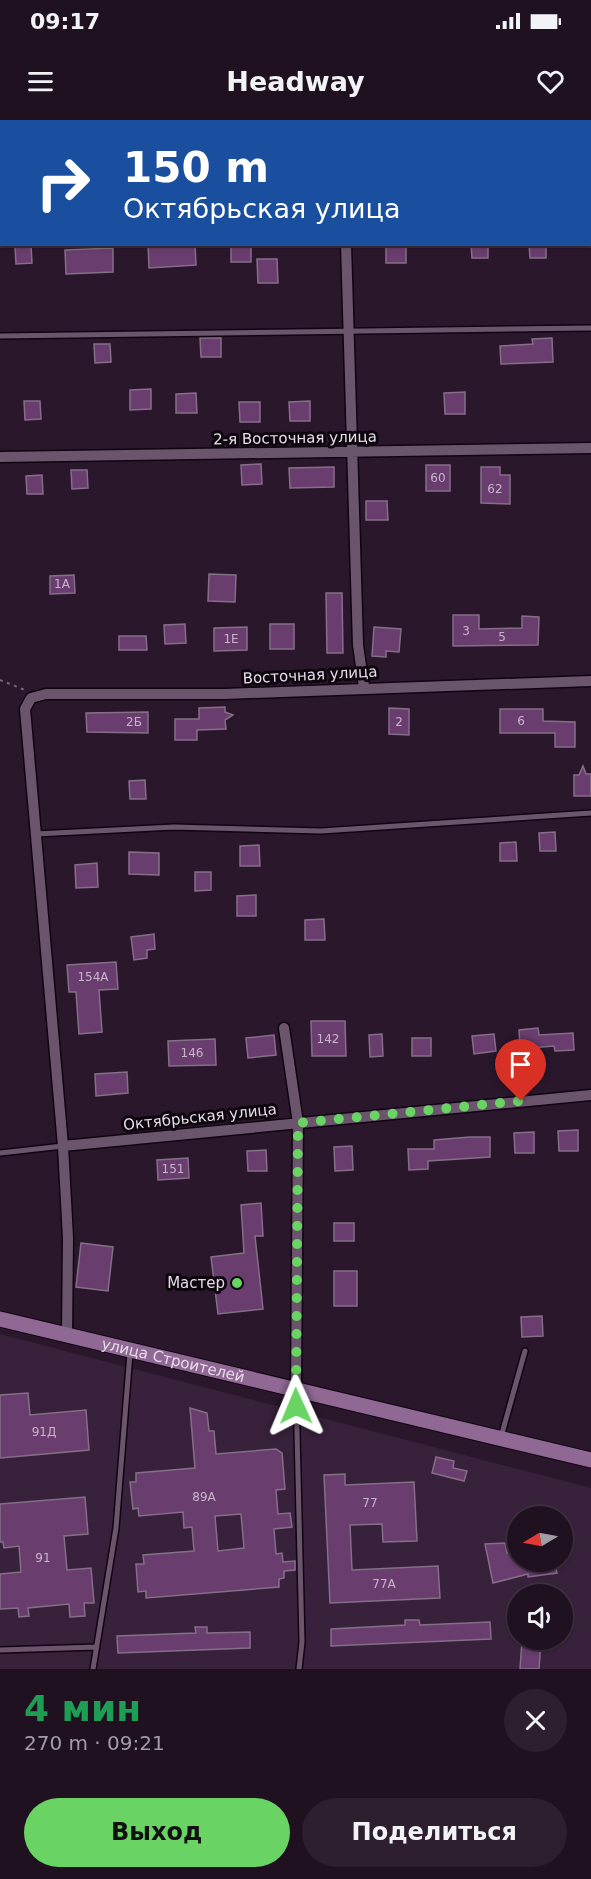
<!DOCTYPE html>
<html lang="ru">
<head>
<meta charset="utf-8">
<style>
  :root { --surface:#201121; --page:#2d1f2e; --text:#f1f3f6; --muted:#a29da5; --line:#3d313f; --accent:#69d464 }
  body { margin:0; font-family:"DejaVu Sans",sans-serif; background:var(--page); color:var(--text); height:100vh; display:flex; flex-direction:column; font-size:22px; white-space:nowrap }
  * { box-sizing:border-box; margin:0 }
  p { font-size:20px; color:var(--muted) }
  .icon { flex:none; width:33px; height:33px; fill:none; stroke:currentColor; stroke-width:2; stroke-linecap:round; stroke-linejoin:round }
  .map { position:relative; height:1549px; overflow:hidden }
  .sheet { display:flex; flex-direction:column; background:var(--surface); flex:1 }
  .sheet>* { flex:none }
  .banner { position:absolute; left:0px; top:0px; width:591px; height:126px; box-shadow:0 2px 4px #0004,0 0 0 2px var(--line); background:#1a4fa0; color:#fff; overflow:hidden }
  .needle { width:39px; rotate:260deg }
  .tools { position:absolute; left:507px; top:1386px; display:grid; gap:12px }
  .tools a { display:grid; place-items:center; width:66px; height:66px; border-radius:50%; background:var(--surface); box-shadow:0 2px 4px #0004,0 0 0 2px var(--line); font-size:30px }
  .pin { position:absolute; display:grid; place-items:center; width:51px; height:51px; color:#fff; margin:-62px -26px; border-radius:50% 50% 50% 0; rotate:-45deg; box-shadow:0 0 6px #0007 }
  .pin .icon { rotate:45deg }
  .me { position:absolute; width:66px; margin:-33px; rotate:359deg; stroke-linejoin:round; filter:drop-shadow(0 0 4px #0008) }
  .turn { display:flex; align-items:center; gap:21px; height:126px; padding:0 24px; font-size:27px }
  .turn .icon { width:78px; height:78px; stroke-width:2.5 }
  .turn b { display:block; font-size:42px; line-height:51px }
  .round { display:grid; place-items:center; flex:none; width:63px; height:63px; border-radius:32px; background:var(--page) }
  .head { display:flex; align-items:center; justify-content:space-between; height:102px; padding:0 24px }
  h1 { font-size:36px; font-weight:700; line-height:45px; color:#1e9e55 }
  .button { display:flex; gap:12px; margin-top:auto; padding:12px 24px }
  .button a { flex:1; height:69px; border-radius:36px; background:var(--accent); color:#111; font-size:24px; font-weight:700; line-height:69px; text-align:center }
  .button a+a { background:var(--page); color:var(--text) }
  .status { display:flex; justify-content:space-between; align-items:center; height:42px; padding:0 30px; background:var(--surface); direction:ltr }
  .status svg { height:16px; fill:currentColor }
  header { display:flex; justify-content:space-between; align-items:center; height:78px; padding:0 24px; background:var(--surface); font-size:27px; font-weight:700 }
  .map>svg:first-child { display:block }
  .built { fill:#38213b; fill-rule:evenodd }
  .building { fill:#693d6e; stroke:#856f88; stroke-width:1.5; fill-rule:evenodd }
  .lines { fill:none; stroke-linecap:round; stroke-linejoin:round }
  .service-casing { stroke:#120314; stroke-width:8 }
  .minor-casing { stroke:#120314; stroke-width:13 }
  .secondary-casing { stroke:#120314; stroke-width:17 }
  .path { stroke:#776779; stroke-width:2; stroke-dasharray:3 4.5; stroke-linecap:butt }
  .service { stroke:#6b556d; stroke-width:5 }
  .minor { stroke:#6b556d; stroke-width:10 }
  .secondary { stroke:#906894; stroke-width:15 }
  .route { stroke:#69d464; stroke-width:10; stroke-dasharray:0 18 }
  .poi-dot { fill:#69d464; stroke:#0e060e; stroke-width:2 }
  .labels { text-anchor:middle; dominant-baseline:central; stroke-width:6; stroke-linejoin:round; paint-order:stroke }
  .number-label { font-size:12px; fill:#c8b4ca }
  .street-label { font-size:15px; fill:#e7dbe9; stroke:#0e060e }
  .poi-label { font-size:15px; fill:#e7dbe9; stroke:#0e060e; text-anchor:end }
</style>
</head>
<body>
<div class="status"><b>09:17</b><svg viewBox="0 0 49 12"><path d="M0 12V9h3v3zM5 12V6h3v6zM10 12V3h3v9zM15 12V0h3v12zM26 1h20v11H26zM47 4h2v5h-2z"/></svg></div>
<header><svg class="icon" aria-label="menu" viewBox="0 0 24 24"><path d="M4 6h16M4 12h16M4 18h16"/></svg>Headway<svg class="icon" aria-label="heart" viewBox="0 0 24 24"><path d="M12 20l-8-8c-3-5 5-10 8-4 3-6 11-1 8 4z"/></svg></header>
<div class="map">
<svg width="591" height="1549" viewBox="0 0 591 1549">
  <rect width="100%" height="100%" fill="#2a172c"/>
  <path class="built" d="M0,1214l591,154v181h-591zM518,1396h44v46h-44zM518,1474h44v46h-44z"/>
  <path class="building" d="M148,124h47l1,21 -47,3z
    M231,124h20v18h-20z
    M386,124h20v19h-20z
    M471,124h17v14h-16z
    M529,124h17v14h-16z
    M31,125l1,18 -16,1 -1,-18z
    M113,128v24l-47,2 -1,-24z
    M257,139h20l1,24h-20z
    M200,218h21v19h-20z
    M552,218l1,24 -52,2 -1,-18 33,-2 -1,-5z
    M94,224h16l1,18 -16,1z
    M151,269v20l-21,1v-20z
    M465,272v22h-20l-1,-21z
    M196,273l1,20h-21v-19z
    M24,281h16l1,18 -16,1z
    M310,281v20h-20l-1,-19z
    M239,282h21v20h-20z
    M261,344l1,20 -20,1 -1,-20z
    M426,345h24v26h-24z
    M334,347v20l-44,1 -1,-20z
    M481,347h19v8h10v29l-29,-1z
    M71,350h16l1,18 -16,1z
    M42,355l1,19h-16l-1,-18z
    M366,381h21l1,19h-22z
    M209,454l27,1 -1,27 -27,-1z
    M74,455l1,18 -25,1v-18z
    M326,473h16l1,60h-16z
    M453,495h26v14l43,-1v-12l17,1 -1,28 -85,1z
    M185,504l1,19 -21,1 -1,-19z
    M270,504h24v25h-24z
    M247,507v23l-33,1v-23z
    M374,507l27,2 -2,23 -13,-1v6l-14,-1z
    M119,516h27l1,14h-28z
    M225,587v5l8,3 -8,5 1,9 -29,1v10h-22v-21h24v-11z
    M389,588l20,1v26l-20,-1z
    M500,589h43v12l32,1v25h-20v-14h-55z
    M148,592v21l-61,-1 -1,-19z
    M583,646l3,8h5v22h-17v-21h5z
    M145,660l1,19h-16l-1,-18z
    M555,712l1,19h-16l-1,-18z
    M516,722l1,19h-17v-18z
    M259,725l1,21h-20v-20z
    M129,732l30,1v22l-30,-1z
    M97,743l1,24 -22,1 -1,-23z
    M195,752h16v18l-16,1z
    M256,775v21h-19v-20z
    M324,799l1,21h-20v-20z
    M154,814l1,15 -8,1v8l-13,2 -3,-23z
    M116,842l2,27 -19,1 3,42 -23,2 -3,-42h-7l-2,-27z
    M311,901h34l1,35h-34z
    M538,908l1,7 34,-2 1,17 -19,1 -1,-5 -34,3 -1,-19z
    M382,914l1,22 -13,1 -1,-22z
    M494,914l2,17 -22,3 -2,-18z
    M274,915l2,20 -28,3 -2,-20z
    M412,918h19v18h-19z
    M215,919l1,26 -47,1 -1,-25z
    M127,952l1,21 -32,3 -1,-22z
    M578,1010v21h-19l-1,-20z
    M534,1012v21h-19l-1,-20z
    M470,1017h20v20l-62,4v8l-19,1 -1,-21h26v-9z
    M352,1026l1,24 -18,1 -1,-24z
    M266,1030l1,21h-19l-1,-20z
    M188,1038l1,20 -31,2 -1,-20z
    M261,1083l2,33h-8l8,73 -45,5 -7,-57 33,-4 -3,-48z
    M334,1103h20v18h-20z
    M81,1123l32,4 -5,44 -32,-4z
    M334,1151h23v35h-23z
    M542,1196l1,20 -21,1 -1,-20z
    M28,1273l2,22 56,-5 3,40 -89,8v-63z
    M190,1288l17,5 2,18h5l2,23 60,-5 6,4 3,36 -9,1 2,24 12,-1 2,14 -18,2 2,25 6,-1 1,9 12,-1v9l-11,1v7l-5,1v8l-133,11v-7l-8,1 -2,-28h8l-1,-9 51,-4 -2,-24 -8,1 -1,-16 -44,4 -1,-8 -5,1 -3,-27h6v-9l59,-5zM241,1394l3,34 -26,3 -3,-35z
    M436,1337l18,4 -1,7 14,3 -3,10 -32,-8z
    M345,1354v11l69,-3 3,59 -34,1 -1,-18 -32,1 2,45 86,-4 2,32 -110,5 -6,-128z
    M85,1377l3,37 -24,2 3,34 24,-2 3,35h-10l1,13 -15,1 -1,-13 -41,4 1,8 -10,1 -1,-9 -18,1v-35l21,-2 -2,-26 -15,2 -1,-6h-3v-38z
    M505,1423l2,10 7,-1 1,10h40l2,11 -29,4v-3l-35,9 -8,-39z
    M405,1500h14l1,5 70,-3 1,17 -160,7v-17l74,-4z
    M195,1507h12v6l43,-1v16l-132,5 -1,-17 79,-3z
    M522,1520h19l-2,29h-19z"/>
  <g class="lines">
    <g class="service-casing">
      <path id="service" d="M0,216l591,-8
        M36,714l138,-7 147,4 270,-18
        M0,1033l63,-7
        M296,1270l6,252 -3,27
        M501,1317l24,-86
        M0,1530l97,-3
        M93,1549l23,-141 14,-175"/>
    </g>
    <g class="minor-casing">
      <path id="minor" d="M587,0v2
        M590,80h1
        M0,96h2
        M346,124l12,401 6,42
        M0,337l591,-9
        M284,908l14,95 -2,266
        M63,1026l528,-51
        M67,1213l1,-95 -5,-92 -38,-437 6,-11 15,-4h178l367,-13"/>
    </g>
    <g class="secondary-casing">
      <g id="secondary">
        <path id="s1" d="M0,1199l591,141"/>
      </g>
    </g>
    <path class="path" d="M0,560l25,10"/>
    <use href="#service" class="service"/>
    <use href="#minor" class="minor"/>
    <use href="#secondary" class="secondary"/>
  </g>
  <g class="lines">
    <path class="route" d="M296,1286l2,-283 223,-22"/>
  </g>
  <circle class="poi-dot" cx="237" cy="1163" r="6"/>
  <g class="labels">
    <g class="number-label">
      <text x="438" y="358">60</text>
      <text x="495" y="369">62</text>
      <text x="62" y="464">1А</text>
      <text x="466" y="511">3</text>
      <text x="502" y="517">5</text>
      <text x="231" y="519">1Е</text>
      <text x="521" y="601">6</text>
      <text x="134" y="602">2Б</text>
      <text x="399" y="602">2</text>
      <text x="93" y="857">154А</text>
      <text x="328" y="919">142</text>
      <text x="192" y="933">146</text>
      <text x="173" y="1049">151</text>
      <text x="44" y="1312">91Д</text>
      <text x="204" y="1377">89А</text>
      <text x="370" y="1383">77</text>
      <text x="43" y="1438">91</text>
      <text x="384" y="1464">77А</text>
    </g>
    <g class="street-label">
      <text transform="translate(295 318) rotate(-1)">2-я Восточная улица</text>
      <text transform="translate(310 555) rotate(-3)">Восточная улица</text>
      <text transform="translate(200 997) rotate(-6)">Октябрьская улица</text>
      <text stroke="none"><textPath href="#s1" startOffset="178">улица Строителей</textPath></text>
    </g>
    <g class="poi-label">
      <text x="225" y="1163">Мастер</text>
    </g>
  </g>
</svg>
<div class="tools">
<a><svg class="needle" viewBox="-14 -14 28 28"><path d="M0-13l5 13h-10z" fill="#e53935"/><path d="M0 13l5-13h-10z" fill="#a29da5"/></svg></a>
<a><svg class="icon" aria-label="sound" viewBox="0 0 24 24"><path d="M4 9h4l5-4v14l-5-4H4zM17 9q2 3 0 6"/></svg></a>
</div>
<div class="pin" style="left:521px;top:981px;background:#d93025"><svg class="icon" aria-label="arrive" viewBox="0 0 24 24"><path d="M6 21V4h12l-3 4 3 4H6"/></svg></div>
<svg class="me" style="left:296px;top:1286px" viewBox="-20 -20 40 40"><path d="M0-17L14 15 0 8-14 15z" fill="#69d464" stroke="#fff" stroke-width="4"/></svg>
<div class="banner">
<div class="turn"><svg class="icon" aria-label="right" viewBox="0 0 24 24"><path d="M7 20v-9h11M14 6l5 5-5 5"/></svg><div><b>150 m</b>Октябрьская улица</div></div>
</div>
</div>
<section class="sheet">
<div class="head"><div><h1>4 мин</h1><p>270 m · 09:21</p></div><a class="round"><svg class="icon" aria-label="close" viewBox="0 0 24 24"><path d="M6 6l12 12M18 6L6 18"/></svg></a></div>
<div class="button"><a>Выход</a><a>Поделиться</a></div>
</section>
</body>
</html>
